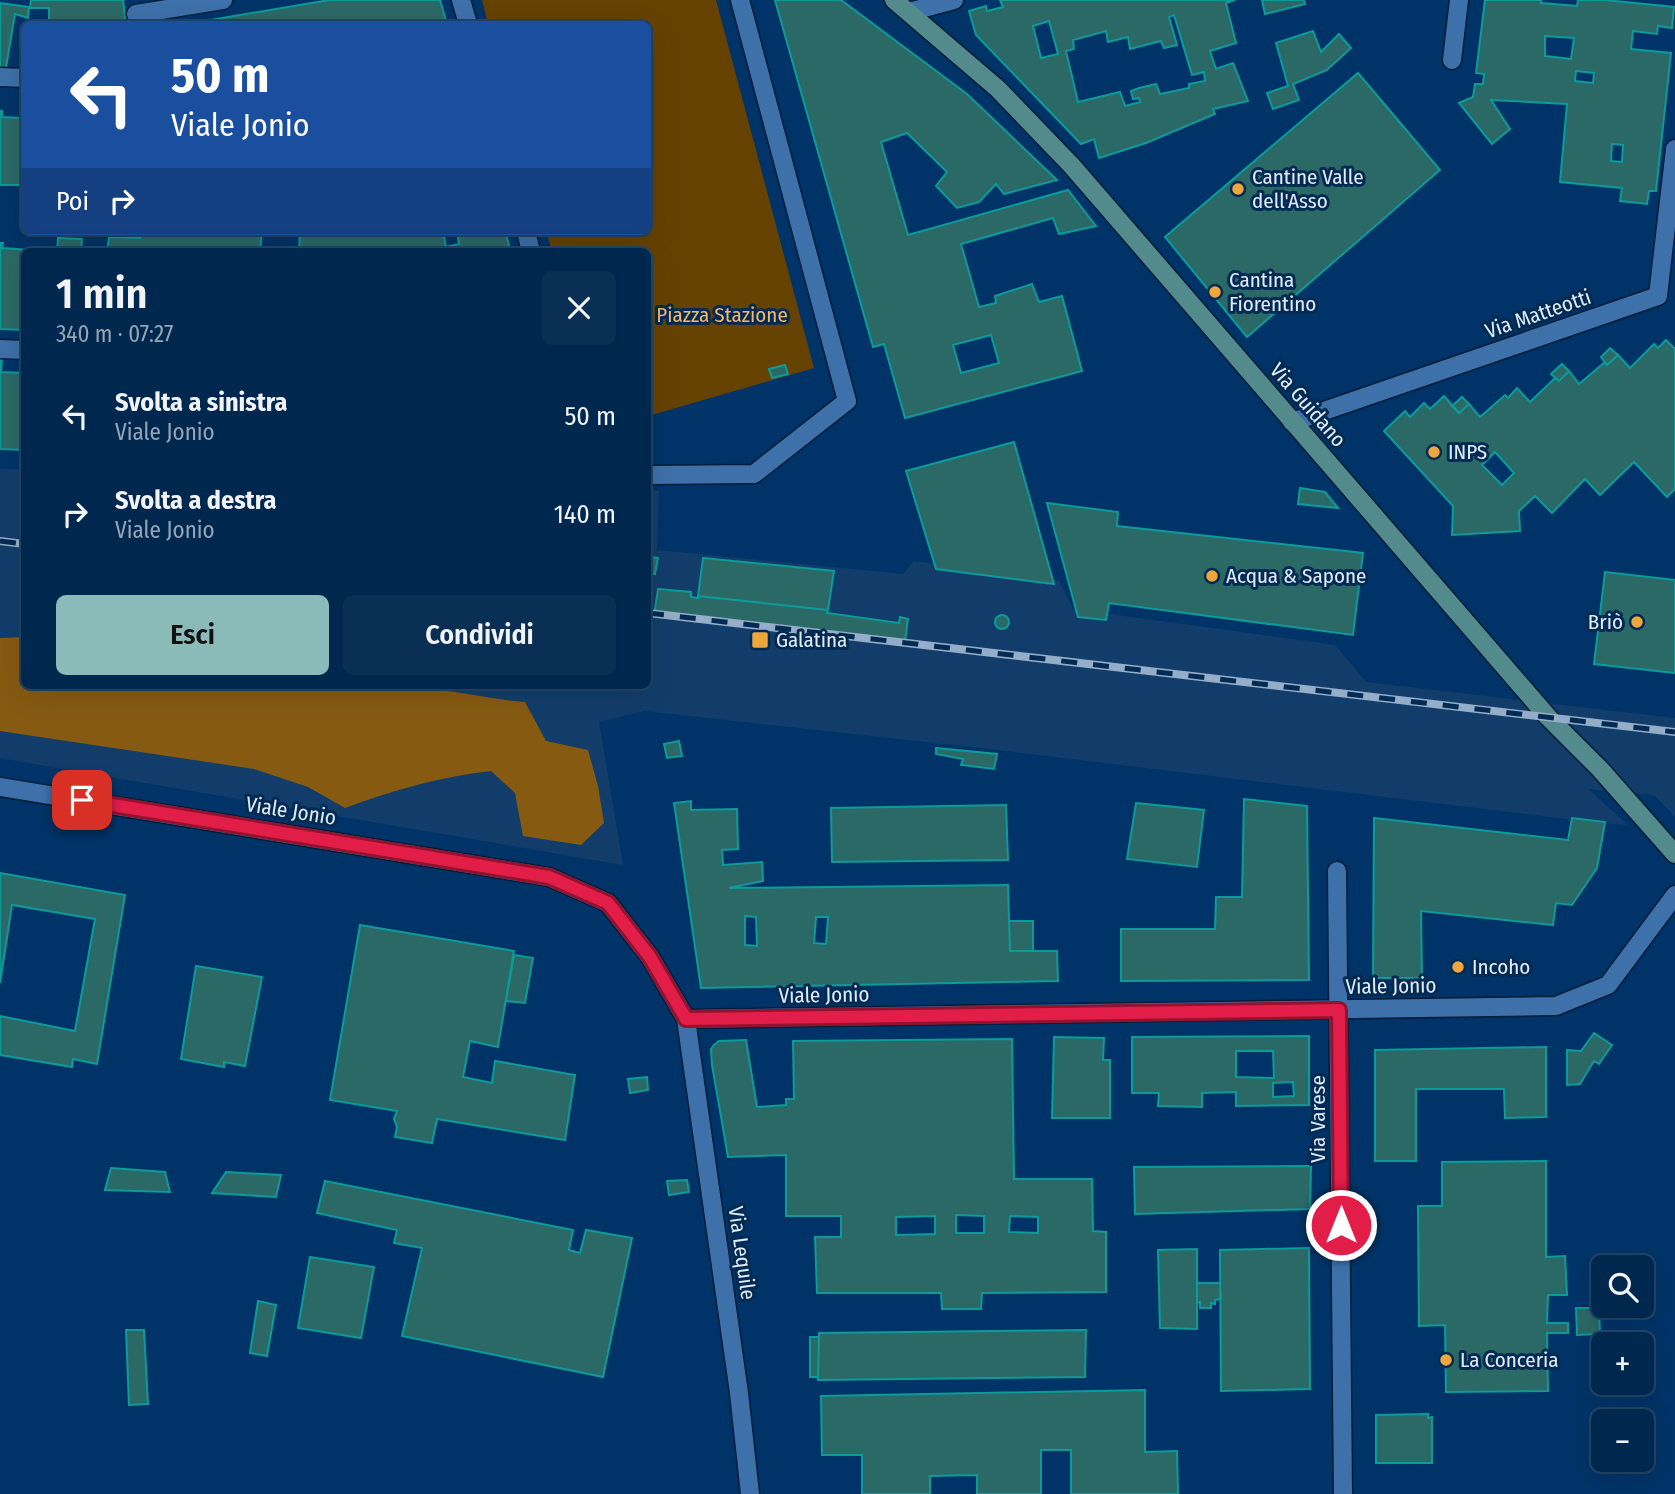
<!DOCTYPE html>
<html lang="it">
<head>
<meta charset="utf-8">
<style>
  :root { --surface:#00274e; --page:#0a2f55; --text:#f1f3f6; --muted:#95a5b6; --line:#246; --accent:#8bbbb9 }
  body { margin:0; font-family:"Fira Sans Condensed",sans-serif; background:var(--page); color:var(--text); height:100vh; display:flex; flex-direction:column; font-size:26px; white-space:nowrap }
  * { box-sizing:border-box; margin:0 }
  p { font-size:23px; color:var(--muted) }
  .icon { flex:none; width:38px; height:38px; fill:none; stroke:currentColor; stroke-width:2; stroke-linecap:round; stroke-linejoin:round }
  .map { position:relative; flex:1; overflow:hidden }
  .sheet { position:absolute; left:21px; top:248px; width:630px; height:441px; display:flex; flex-direction:column; background:var(--surface); border-radius:10px; box-shadow:0 7px 28px #0002,0 0 0 2px var(--line) }
  .sheet>* { flex:none }
  .banner { position:absolute; left:21px; top:21px; width:630px; height:214px; border-radius:10px; box-shadow:0 7px 28px #0002,0 0 0 2px var(--line); background:#1a4fa0; color:#fff; overflow:hidden }
  .buttons { position:absolute; left:1591px; top:1255px; display:grid; gap:14px }
  .buttons a { display:grid; place-items:center; width:63px; height:63px; border-radius:10px; background:var(--surface); box-shadow:0 7px 28px #0002,0 0 0 2px var(--line); font-size:35px }
  .pin { position:absolute; display:grid; place-items:center; width:60px; height:60px; color:#fff; margin:-30px; border-radius:14px; box-shadow:0 4px 10px #0006 }
  .me { position:absolute; width:77px; margin:-38px; rotate:0deg; stroke-linejoin:round; filter:drop-shadow(0 0 5px #0008) }
  .turn { display:flex; align-items:center; gap:24px; height:147px; padding:0 35px; font-size:32px }
  .turn .icon { width:91px; height:91px; stroke-width:2.5 }
  .turn b { display:block; font-size:49px; line-height:60px }
  .then { display:flex; align-items:center; height:66px; padding:0 35px; background:#0003; gap:14px; font-size:26px }
  .round { display:grid; place-items:center; flex:none; width:74px; height:74px; border-radius:10px; background:var(--page) }
  .head { display:flex; align-items:center; justify-content:space-between; height:119px; padding:0 35px }
  h1 { font-size:42px; font-weight:600; line-height:52px }
  .primary-button { display:flex; gap:14px; margin-top:auto; padding:14px 35px }
  .primary-button a { flex:1; height:80px; border-radius:10px; background:var(--accent); color:#111; font-size:28px; font-weight:600; line-height:80px; text-align:center }
  .primary-button a+a { background:var(--page); color:var(--text) }
  ul { padding:0; list-style:none }
  li { display:flex; align-items:center; gap:21px; height:98px; padding:0 35px }
  li div { flex:1 }
  li b { display:block; font-size:26px }
  li em { font-style:normal }
  .map>svg:first-child { display:block }
  .built { fill:#123d6b }
  .green { fill:#664201 }
  .forest { fill:#865a11 }
  .building { fill:#2b6967; stroke:#0c9b99; stroke-width:2; fill-rule:evenodd }
  .lines { fill:none; stroke-linecap:round; stroke-linejoin:round }
  .street-casing { stroke:#031c38; stroke-width:21 }
  .secondary-casing { stroke:#031c38; stroke-width:21 }
  .street { stroke:#3e70a9; stroke-width:18 }
  .secondary { stroke:#538b8d; stroke-width:18 }
  .rail-casing { stroke:#94adc8; stroke-width:8 }
  .rail { stroke:#032a52; stroke-width:5; stroke-dasharray:16; stroke-linecap:butt }
  .route-casing { stroke:#92132f; stroke-width:18 }
  .route { stroke:#e11d48; stroke-width:12 }
  .poi-dot { fill:#eea73d; stroke:#032a52; stroke-width:2.5 }
  .labels { text-anchor:middle; dominant-baseline:central; stroke-width:6; stroke-linejoin:round; paint-order:stroke }
  .poi-label { font-size:21px; fill:#e2edfa; stroke:#032a52; text-anchor:start }
  .street-label { font-size:21px; fill:#e2edfa; stroke:#032a52 }
  .park-label { font-size:21px; fill:#f3b869; stroke:#032a52 }
</style>
</head>
<body>
<div class="map">
<svg width="1675" height="1494" viewBox="0 0 1675 1494">
  <rect width="100%" height="100%" fill="#003468"/>
  <path class="built" d="M0,469h24v217h624v-196l11,1 -2,59 246,24 11,-13 145,20 14,28 262,36 31,37 309,36v99l-21,-22 -66,-6 40,36 -28,-2 -619,-75 -337,-37 -45,11 24,143 -623,-107z"/>
  <path class="green" d="M482,0h234l98,368 -166,48v-164h-96l-6,-21h102v-207h-160z"/>
  <path class="forest" d="M24,637v49h319c30,6 59,1 89,3 31,3 62,11 93,13l21,39 42,9 10,36 6,37 -23,22 -58,-9 -8,-43 -24,-22c-51,6 -98,19 -146,37l-37,-21 -54,-18 -254,-38v-93z"/>
  <path class="building" d="M31,0h92l3,24h-77v-16h-19z
    M329,0h111l7,24h-260z
    M775,0h66l126,94 90,86 -53,14 -8,-10 -17,18 -22,6 -21,-22 11,-14 -40,-39 -26,9 27,93 160,-45 28,36 -37,8 -6,-16 -92,26 18,63 17,-4 -1,-7 37,-12 7,18 23,-6 20,75 -177,47 -21,-74 -11,3zM991,335l8,28 -38,10 -8,-28z
    M1000,0h235l-9,3 10,40 -26,8 6,18 17,-6 15,38 -35,8 2,5 -69,29 -47,15 -5,-19 -13,5 -105,-109 -7,-24 17,-5 1,5 16,-4zM1174,15l18,60 12,-3 1,9 -16,3v4l-29,6 -4,-10 -17,4 -8,3 2,8 6,-1 1,4 -15,4 -5,-14 -42,10 -12,-51 8,-2 -1,-9 33,-9 2,11 20,-5 2,12 31,-8 3,7 13,-3 -8,-28zM1049,21l9,33 -17,4 -8,-32z
    M1262,0h42l1,4 -40,10z
    M1485,0h56v3l36,3 1,-6h27l69,7 -2,21 -14,-2 -1,8 -24,-3 -2,18 40,4 -15,138h-7l-2,13 -27,-3 2,-13 -62,-6 7,-78 -76,-4 19,29 -18,15 -33,-41 14,-6 2,-13h8l1,-10 -8,-1zM1545,36l29,2 -3,21 -26,-3zM1576,71l18,2 -1,10 -18,-2zM1612,144l11,1 -1,17 -11,-1z
    M0,3l29,4 -1,11 -13,-4 -9,54 -6,-1z
    M1313,31l8,21 18,-18 12,14 -24,22 -34,14 6,16 -26,9 -6,-16 21,-7 -12,-43z
    M1358,73l82,97 -193,167 -82,-100z
    M23,99l1,81h-3l1,5h-22v-74h2v6l20,1z
    M140,231h122l-2,21h-153l2,-15 31,1z
    M300,231h143l3,16 13,-3 -2,-13h48l6,21h-212z
    M58,238l24,1 -1,13h-24z
    M0,243h3l-1,5 28,2v2h-6v78l-24,-1z
    M1666,340l9,9v140l-8,8 -33,-35 -34,33 -15,-16 -33,34 -17,-17 -16,15 1,20 -68,4 1,-29 -69,-75 21,-20 5,6 14,-14 6,6 14,-13 15,17 10,-9 11,13 25,-22 3,3 9,-10 13,14 25,-24 4,3 10,-10 10,13 26,-22 2,3 11,-10 12,13 24,-24 4,4zM1495,452l19,21 -12,12 -20,-20z
    M1610,348l8,7 -11,10 -6,-8z
    M0,358l2,1 -1,13 23,1v77l-24,-1z
    M1562,364l7,7 -10,10 -8,-7z
    M785,365l3,9 -16,4 -3,-9z
    M1462,397l7,7 -10,9 -7,-7z
    M1014,442l40,142 -118,-15 -30,-98z
    M1300,488l25,4 13,16 -40,-4z
    M1047,503l71,9 -1,14 246,27 -10,82 -244,-32 -3,17 -28,-3z
    M648,557l10,1 -3,16 -7,-1z
    M703,558l131,13 -6,39 -130,-14z
    M1605,572l70,8v93l-81,-9z
    M658,589l33,3v5l7,1v-2l130,14 -1,3 72,10 1,-6 8,2 -3,22 -251,-26z
    M995 622a7 7 0 1 1 14 0a7 7 0 1 1-14 0Z
    M679,741l3,15 -15,2 -3,-14z
    M936,748l61,6 -3,15 -33,-4 2,-6 -27,-5z
    M1244,799l63,7 2,174 -188,1v-52h94l1,-32h26z
    M691,801v9l46,-1 1,40 -16,1 1,15 39,-3 1,19 -34,7 279,-3 2,66h47l1,30 -357,7 -27,-185zM745,916l11,1 1,29 -12,-1zM816,917h12l-2,27 -12,-1z
    M1136,803l68,7 -7,57 -70,-8z
    M1006,805l2,55 -176,2 -1,-54z
    M1374,818l194,22 4,-22 33,4 -8,46 -25,37 -16,-2 -3,22 -132,-14 1,67h-49z
    M0,873l125,22 -28,169 -24,-5 -1,8 -72,-12v-39l75,15 20,-112 -83,-14 -12,78z
    M1009,921h24v30h-23z
    M360,925l154,26 -16,96 -28,-6 -7,36 29,6 3,-22 80,14 -10,65 -128,-21 -5,24 -37,-6 2,-10 -3,-8 3,-8 -67,-11z
    M514,955l19,3 -8,45 -19,-2z
    M196,966l66,11 -17,89 -21,-4v5l-43,-8z
    M1594,1033l18,12 -13,19 -5,-3 -14,23 -13,1v-35l14,1z
    M1309,1036v69l-73,1v-14l-34,1v14l-44,-1 1,-13h-27v-56zM1236,1051h37l1,27 -38,-1zM1293,1082l1,14 -21,1v-14z
    M1054,1037l50,1 -1,22h7v58h-58z
    M1012,1039l2,140h78l1,52 13,1v60l-124,1 -1,16h-39l-1,-16h-124l-2,-56h26v-21h-55v-61l-58,2 -16,-92 -1,-16 3,-4 5,-4 27,-1 11,67 29,-2v-6h8l-1,-58zM956,1215l28,1v17h-28zM935,1216v18l-39,1v-18zM1010,1216l28,1v16l-29,-1z
    M1546,1047v70l-41,1 -1,-29h-88v72h-41v-111z
    M647,1077l1,13 -18,3 -2,-14z
    M1546,1161v96l19,-1 2,39h-19l-1,28h21v10h-21l1,58 -102,1 -1,-67 -26,1 -1,-120h24v-44z
    M1311,1166l-1,43 -175,5 -1,-47z
    M111,1168l54,4 5,20 -65,-2z
    M226,1172l55,3 -5,22 -64,-4z
    M687,1180l2,12 -20,3 -2,-14z
    M325,1181l248,49 -4,20 11,3 6,-23 46,8 -29,139 -201,-41 20,-88 -28,-5 3,-13 -80,-17z
    M1309,1248l1,141 -89,2 -1,-141z
    M1197,1249v80l-37,-1 -2,-78z
    M310,1257l64,10 -13,71 -63,-10z
    M1197,1283h23l1,16 -6,1v4l-4,-1v5h-11v-6l-3,1z
    M258,1301l18,4 -9,51 -17,-3z
    M1576,1308h23l1,26 -23,1z
    M126,1330h18l4,74 -19,1z
    M1086,1330l-1,47 -267,3 1,-47z
    M810,1337h9l-1,40h-8z
    M1145,1390v62l32,-1 1,43h-107v-44h-30v44h-64v-19l-47,1v18h-68v-39h-40l-1,-59z
    M1428,1414v4l4,-1v46h-56v-48z"/>
  <g class="lines">
    <g class="street-casing">
      <path id="street" d="M461,0l7,24
        M909,12l45,-12
        M136,14l87,-14
        M1452,60l7,-60
        M0,77l24,1
        M526,231l5,21
        M0,349l24,1
        M1292,422l366,-126 17,-147
        M648,475l106,-1 93,-73 -107,-401
        M0,787l549,90 59,26 42,54 36,62 53,374 11,101
        M1337,871l6,623
        M686,1019l870,-13 52,-21 67,-90"/>
    </g>
    <g class="secondary-casing">
      <path id="secondary" d="M894,0l104,89 74,77 476,551 52,52 75,85"/>
    </g>
    <use href="#street" class="street"/>
    <use href="#secondary" class="secondary"/>
    <g class="rail-casing">
      <path id="rail" d="M0,541l24,3
        M648,613l1027,119"/>
    </g>
    <use href="#rail" class="rail"/>
  </g>
  <g class="lines">
    <g class="route-casing">
      <path id="route" d="M82,800l467,77 59,26 42,54 36,62 653,-9 2,215"/>
    </g>
    <use href="#route" class="route"/>
  </g>
  <g class="poi-dot">
    <circle cx="1238" cy="189" r="7"/>
    <circle cx="1215" cy="292" r="7"/>
    <circle cx="1434" cy="452" r="7"/>
    <circle cx="1212" cy="576" r="7"/>
    <circle cx="1637" cy="622" r="7"/>
    <rect x="751" y="631" width="18" height="18" rx="3.5"/>
    <circle cx="1458" cy="967" r="7"/>
    <circle cx="1446" cy="1360" r="7"/>
  </g>
  <g class="labels">
    <g class="poi-label">
      <text x="1252" y="177">Cantine Valle<tspan x="1252" dy="24">dell'Asso</tspan></text>
      <text x="1229" y="280">Cantina<tspan x="1229" dy="24">Fiorentino</tspan></text>
      <text x="1448" y="452">INPS</text>
      <text x="1226" y="576">Acqua &amp; Sapone</text>
      <text x="1623" y="622" text-anchor="end">Briò</text>
      <text x="776" y="640">Galatina</text>
      <text x="1472" y="967">Incoho</text>
      <text x="1460" y="1360">La Conceria</text>
    </g>
    <g class="street-label">
      <text transform="translate(1538 314) rotate(-19)">Via Matteotti</text>
      <text transform="translate(1308 405) rotate(49)">Via Guidano</text>
      <text transform="translate(291 811) rotate(9)">Viale Jonio</text>
      <text transform="translate(1391 986) rotate(-1)">Viale Jonio</text>
      <text transform="translate(824 995) rotate(-1)">Viale Jonio</text>
      <text transform="translate(1318 1119) rotate(-90)">Via Varese</text>
      <text transform="translate(742 1253) rotate(82)">Via Lequile</text>
    </g>
    <g class="park-label">
      <text x="722" y="315">Piazza Stazione</text>
    </g>
  </g>
</svg>
<div class="buttons">
<a><svg class="icon" aria-label="search" viewBox="0 0 24 24"><circle cx="10" cy="10" r="6"/><path d="M15 15l6 6"/></svg></a>
<a>+</a>
<a>−</a>
</div>
<div class="pin" style="left:82px;top:800px;background:#d93025"><svg class="icon" aria-label="arrive" viewBox="0 0 24 24"><path d="M6 21V4h12l-3 4 3 4H6"/></svg></div>
<svg class="me" style="left:1341px;top:1225px" viewBox="-20 -20 40 40"><circle r="17" fill="#e11d48" stroke="#fff" stroke-width="3"/><path d="M0-11L8 9 0 5-8 9z" fill="#fff"/></svg>
<div class="banner">
<div class="turn"><svg class="icon" aria-label="left" viewBox="0 0 24 24"><path d="M17 20v-9H6M10 6l-5 5 5 5"/></svg><div><b>50 m</b>Viale Jonio</div></div>
<div class="then">Poi<svg class="icon" aria-label="right" viewBox="0 0 24 24"><path d="M7 20v-9h11M14 6l5 5-5 5"/></svg></div>
</div>
<section class="sheet">
<div class="head"><div><h1>1 min</h1><p>340 m · 07:27</p></div><a class="round"><svg class="icon" aria-label="close" viewBox="0 0 24 24"><path d="M6 6l12 12M18 6L6 18"/></svg></a></div>
<ul>
<li><svg class="icon" aria-label="left" viewBox="0 0 24 24"><path d="M17 20v-9H6M10 6l-5 5 5 5"/></svg><div><b>Svolta a sinistra</b><p>Viale Jonio</p></div><em>50 m</em></li>
<li><svg class="icon" aria-label="right" viewBox="0 0 24 24"><path d="M7 20v-9h11M14 6l5 5-5 5"/></svg><div><b>Svolta a destra</b><p>Viale Jonio</p></div><em>140 m</em></li>
</ul>
<div class="primary-button"><a>Esci</a><a>Condividi</a></div>
</section>
</div>
</body>
</html>
